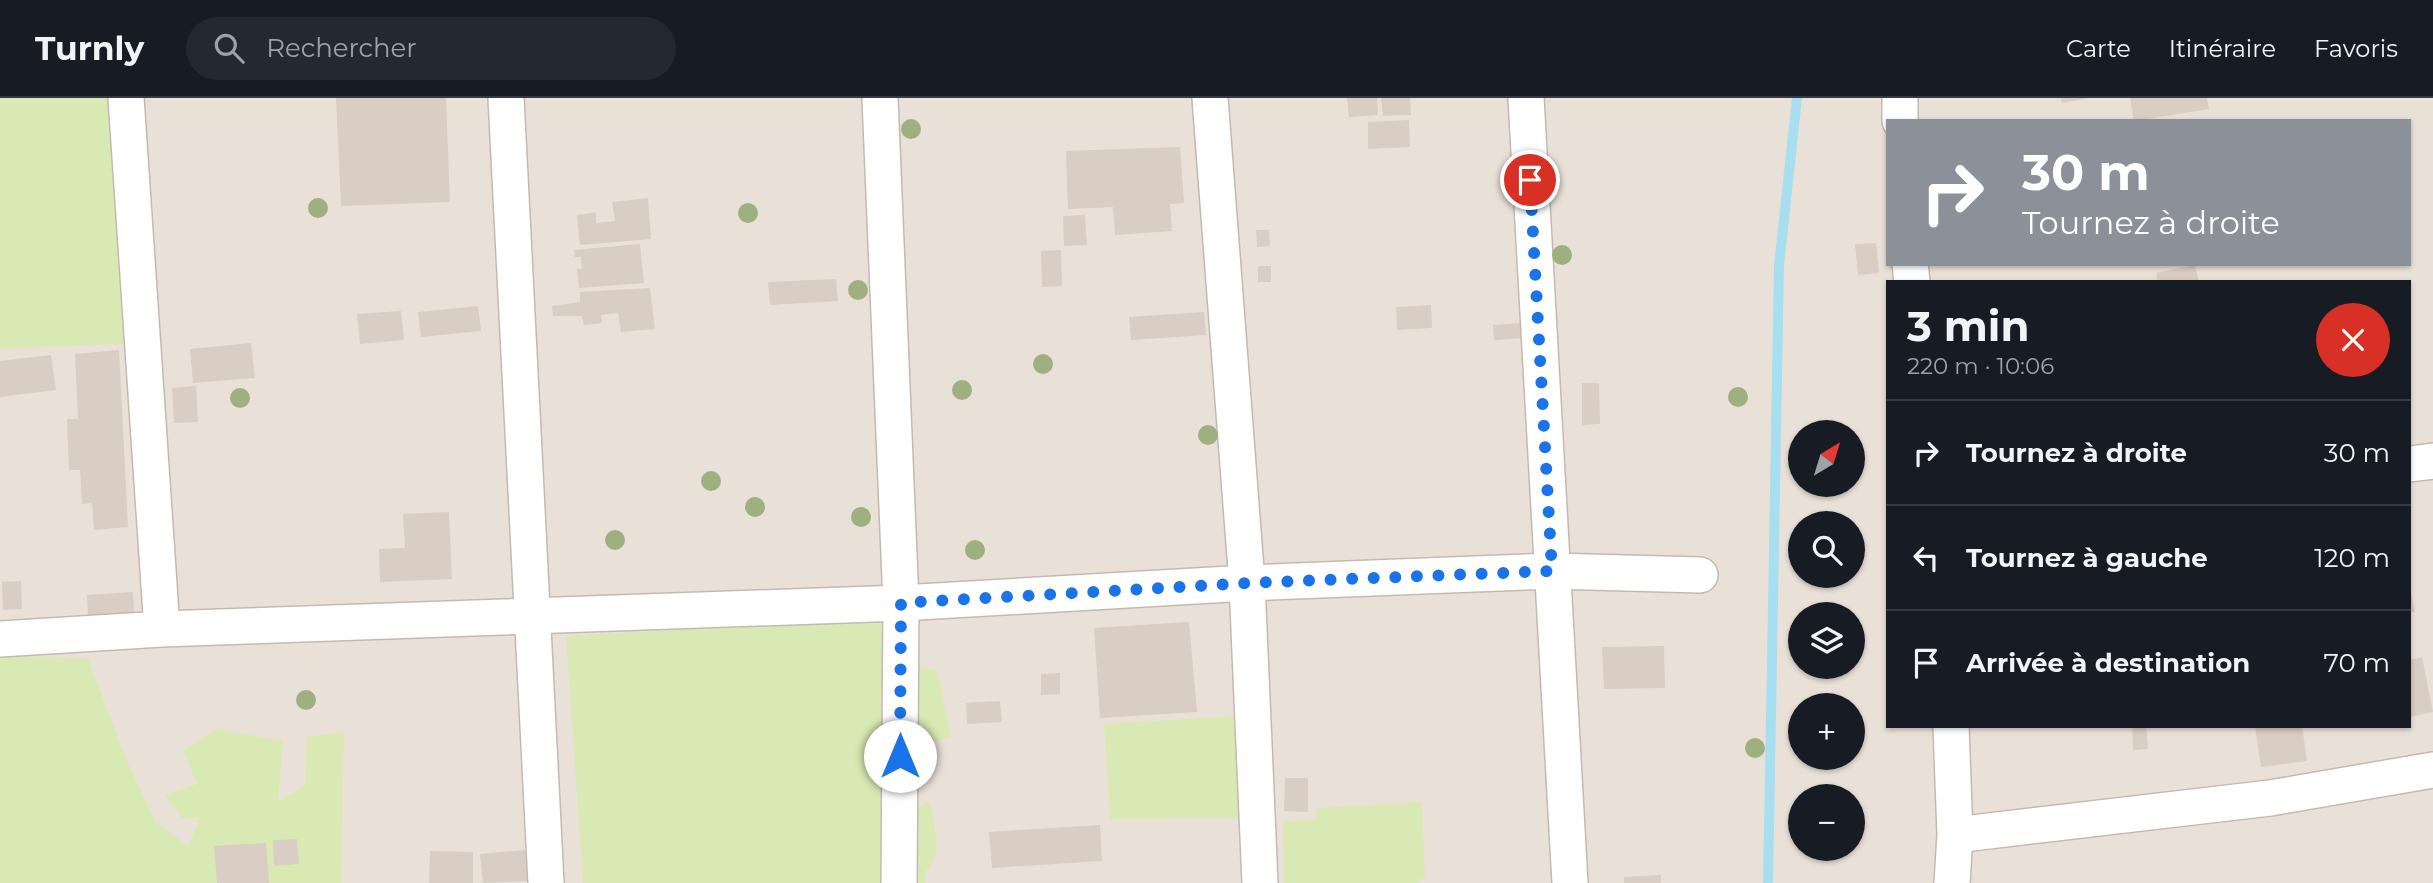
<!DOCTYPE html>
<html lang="fr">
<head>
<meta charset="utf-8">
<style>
  :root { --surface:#171b24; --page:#242831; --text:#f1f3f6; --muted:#9ea1a6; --line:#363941 }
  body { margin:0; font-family:Montserrat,sans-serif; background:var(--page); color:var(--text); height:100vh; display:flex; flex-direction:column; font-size:26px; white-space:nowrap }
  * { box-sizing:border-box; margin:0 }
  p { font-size:23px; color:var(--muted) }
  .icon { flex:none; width:38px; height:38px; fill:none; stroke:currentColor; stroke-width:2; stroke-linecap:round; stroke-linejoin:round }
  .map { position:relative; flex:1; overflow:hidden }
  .sheet { position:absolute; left:1886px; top:182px; width:525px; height:448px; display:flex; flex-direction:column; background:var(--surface); border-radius:0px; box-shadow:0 2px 5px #0004 }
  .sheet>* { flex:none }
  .hud { position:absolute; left:1886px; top:21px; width:525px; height:147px; border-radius:0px; box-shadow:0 2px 5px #0004; background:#8c9099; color:#fff; overflow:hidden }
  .needle { width:46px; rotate:38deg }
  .buttons { position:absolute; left:1788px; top:322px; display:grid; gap:14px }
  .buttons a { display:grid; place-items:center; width:77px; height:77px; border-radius:50%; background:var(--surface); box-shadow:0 2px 5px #0004; font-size:35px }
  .pin { position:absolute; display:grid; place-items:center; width:60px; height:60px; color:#fff; margin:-30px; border:4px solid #fff; border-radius:50%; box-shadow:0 2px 7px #0007 }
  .me { position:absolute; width:77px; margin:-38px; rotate:0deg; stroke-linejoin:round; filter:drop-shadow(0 0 5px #0008) }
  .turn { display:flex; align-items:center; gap:24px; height:147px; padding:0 21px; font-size:32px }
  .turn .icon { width:91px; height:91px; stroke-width:2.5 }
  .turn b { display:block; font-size:49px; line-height:60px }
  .round { display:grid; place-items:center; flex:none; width:74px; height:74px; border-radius:37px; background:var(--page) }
  .headline { display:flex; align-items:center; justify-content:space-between; height:119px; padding:0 21px }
  h1 { font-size:42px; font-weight:700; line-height:52px }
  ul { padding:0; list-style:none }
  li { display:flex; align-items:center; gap:21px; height:105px; padding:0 21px; border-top:2px solid var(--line) }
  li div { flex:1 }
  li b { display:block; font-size:26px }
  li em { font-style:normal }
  header { display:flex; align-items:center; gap:42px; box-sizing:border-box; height:98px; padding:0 35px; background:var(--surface); border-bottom:2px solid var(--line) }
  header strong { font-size:33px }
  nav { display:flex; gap:38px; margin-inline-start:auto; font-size:24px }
  .search { width:490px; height:63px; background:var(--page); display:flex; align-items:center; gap:18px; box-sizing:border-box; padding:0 24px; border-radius:38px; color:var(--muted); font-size:26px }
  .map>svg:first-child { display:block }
  .residential { fill:#e9e1d8; fill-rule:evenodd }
  .green { fill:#d9e9b3 }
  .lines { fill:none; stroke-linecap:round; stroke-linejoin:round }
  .stream { stroke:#a7dff1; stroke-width:10 }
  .building { fill:#dacdc3 }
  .minor-casing { stroke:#c4b9b0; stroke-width:38 }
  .minor { stroke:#fff; stroke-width:35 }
  .tree { fill:#9eb080 }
  .route { stroke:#1a73e8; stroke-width:12; stroke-dasharray:0 21.6 }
</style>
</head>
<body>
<header>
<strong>Turnly</strong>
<div class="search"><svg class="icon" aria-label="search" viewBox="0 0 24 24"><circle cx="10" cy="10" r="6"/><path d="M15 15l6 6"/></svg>Rechercher</div>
<nav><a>Carte</a><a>Itinéraire</a><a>Favoris</a></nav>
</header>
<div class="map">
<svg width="2433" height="785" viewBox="0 0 2433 785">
  <rect width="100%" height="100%" fill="#f5f0ea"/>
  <path class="residential" d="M0,0h2433v785h-2433zM1888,23h522v143h-522zM1888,184h522v444h-522zM1801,334h52v53h-52zM1801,425h52v53h-52zM1801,516h52v53h-52zM1801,607h52v53h-52zM1801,698h52v53h-52z"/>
  <path class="green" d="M0,0h117l19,245 -136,6z
    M884,520l3,43 50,9 14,66c-49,19 -41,30 -46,77l25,-12c3,22 15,55 -5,71v11h-342l-17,-247z
    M0,557l88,4 41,107 27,56 32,24 12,-28h-18l-17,-23 32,-11 -14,-34 34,-21 66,12 -5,60 27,-15 2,-49 37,-5 -3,151h-341z
    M1236,618l26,102 -152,1 -6,-95z
    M1422,704l3,77h-6v4h-135l-1,-62 32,-1 1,-12z"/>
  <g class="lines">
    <path class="stream" d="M1768,785l11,-618 18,-167"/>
  </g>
  <path class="building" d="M336,0h110l4,104 -109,4z
    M1347,0h30l1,17 -29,2z
    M1381,0h29l1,17 -28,1z
    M2061,0h23v1l-22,4z
    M2130,0h77l2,11 -75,12z
    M1409,22l1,27 -42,2v-27z
    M1180,49l4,56 -14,1 2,27 -57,4 -2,-28 -45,2 -2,-58z
    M648,100l3,41 -71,6 -3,-30 19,-3v11l19,-2 -3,-19z
    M1085,117l2,30 -23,1 -1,-30z
    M1256,132h13l1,16 -13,1z
    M1876,145l3,30 -21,2 -3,-31z
    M640,146l4,39 -65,5 -2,-19h5l-1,-12h-6l-1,-7z
    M1061,152l1,36 -20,1 -1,-36z
    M2195,167l4,17h-41l-2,-9z
    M1258,168h13v16h-13z
    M836,181l2,22 -68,4 -2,-23z
    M650,190l5,41 -34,3 -3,-19 -17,2 1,8 -18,2 -2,-9h-29l-1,-10 28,-4v-10z
    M1431,207l1,23 -35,2 -1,-23z
    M478,208l3,25 -60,6 -3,-25z
    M401,213l3,29 -44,4 -3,-30z
    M1204,214l2,23 -75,5 -2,-23z
    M1524,225l1,15 -31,2 -1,-15z
    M251,245l4,35 -62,5 -3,-34z
    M119,252l9,177 -34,3 -2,-27 -10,1 -2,-34h-11l-2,-51h11l-3,-65z
    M51,257l5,35 -56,7v-36z
    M1582,285h17l1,41 -18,1z
    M196,288l2,36 -24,1 -2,-35z
    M449,414l3,67 -72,3 -1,-33 26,-1 -2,-34z
    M21,483l1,28 -19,1 -1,-28z
    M2410,493l5,21h-5z
    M133,494l1,21 -46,3 -1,-21z
    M1189,524l8,90 -97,6 -6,-90z
    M1664,548l1,42 -61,1 -2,-42z
    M2422,559l11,55 -23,5v-57z
    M1060,575v21l-19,1v-21z
    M1000,603l2,21 -35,2 -1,-21z
    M2132,628h14l2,23 -15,1z
    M2255,628h47l5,35 -46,6z
    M1285,680h23v34l-24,-1z
    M1100,727l2,36 -110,7 -3,-36z
    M297,741l2,25 -25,2 -1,-26z
    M266,745l3,40h-52l-3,-37z
    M525,752l4,31 -46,2 -3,-29z
    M430,753l43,1v31h-44z
    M1661,777v8h-37v-6z"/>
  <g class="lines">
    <g class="minor-casing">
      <path id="minor" d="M126,0l36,531
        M506,0l40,785
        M880,0l21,505 -2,280
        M1210,0l37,485 13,300
        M1526,0l44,785
        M1900,0v23
        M1910,166l2,18
        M2410,366l23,-3
        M0,541l162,-10 739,-26 346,-20 305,-12 148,4
        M1951,628l4,109 -3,48
        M1955,737l315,-37 163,-28"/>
    </g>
    <use href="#minor" class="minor"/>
  </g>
  <g class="tree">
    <circle cx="911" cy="31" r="10"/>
    <circle cx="1549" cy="81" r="10"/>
    <circle cx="318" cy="110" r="10"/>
    <circle cx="748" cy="115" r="10"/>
    <circle cx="1562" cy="157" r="10"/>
    <circle cx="858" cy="192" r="10"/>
    <circle cx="1043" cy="266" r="10"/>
    <circle cx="962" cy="292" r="10"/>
    <circle cx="1738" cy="299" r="10"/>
    <circle cx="240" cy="300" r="10"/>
    <circle cx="1208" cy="337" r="10"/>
    <circle cx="711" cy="383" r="10"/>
    <circle cx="755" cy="409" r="10"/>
    <circle cx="861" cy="419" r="10"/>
    <circle cx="615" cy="442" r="10"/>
    <circle cx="975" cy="452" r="10"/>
    <circle cx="306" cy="602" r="10"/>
    <circle cx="1755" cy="650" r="10"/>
  </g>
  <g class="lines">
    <path class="route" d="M900,658l1,-153 346,-20 305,-12 -22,-391"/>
  </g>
</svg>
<div class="buttons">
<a><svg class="needle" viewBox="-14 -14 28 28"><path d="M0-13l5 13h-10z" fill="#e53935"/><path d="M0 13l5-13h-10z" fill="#9ea1a6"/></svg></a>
<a><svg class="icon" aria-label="search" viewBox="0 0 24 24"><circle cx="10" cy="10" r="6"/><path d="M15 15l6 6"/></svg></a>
<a><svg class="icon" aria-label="layers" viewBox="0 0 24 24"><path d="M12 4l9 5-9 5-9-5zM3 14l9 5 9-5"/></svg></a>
<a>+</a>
<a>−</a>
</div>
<div class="pin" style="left:1530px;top:82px;background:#d93025"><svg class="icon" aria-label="arrive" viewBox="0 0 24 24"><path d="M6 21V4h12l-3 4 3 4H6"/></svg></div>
<svg class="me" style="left:900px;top:658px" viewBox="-20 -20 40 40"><circle r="19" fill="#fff"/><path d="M0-13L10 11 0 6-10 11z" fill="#1a73e8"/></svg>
<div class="hud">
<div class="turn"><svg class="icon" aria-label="right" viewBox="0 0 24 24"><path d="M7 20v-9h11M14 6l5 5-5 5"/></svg><div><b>30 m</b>Tournez à droite</div></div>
</div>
<section class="sheet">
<div class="headline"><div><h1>3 min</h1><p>220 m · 10:06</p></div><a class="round" style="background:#d93025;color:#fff"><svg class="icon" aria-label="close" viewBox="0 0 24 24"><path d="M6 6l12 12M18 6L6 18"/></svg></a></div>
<ul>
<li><svg class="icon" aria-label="right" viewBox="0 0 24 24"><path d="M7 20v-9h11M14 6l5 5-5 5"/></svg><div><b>Tournez à droite</b></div><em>30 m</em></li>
<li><svg class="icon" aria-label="left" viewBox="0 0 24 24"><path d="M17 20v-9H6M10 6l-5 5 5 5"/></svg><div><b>Tournez à gauche</b></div><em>120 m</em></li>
<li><svg class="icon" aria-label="arrive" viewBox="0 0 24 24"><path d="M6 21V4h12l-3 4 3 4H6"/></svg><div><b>Arrivée à destination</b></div><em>70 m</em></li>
</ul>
</section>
</div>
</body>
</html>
